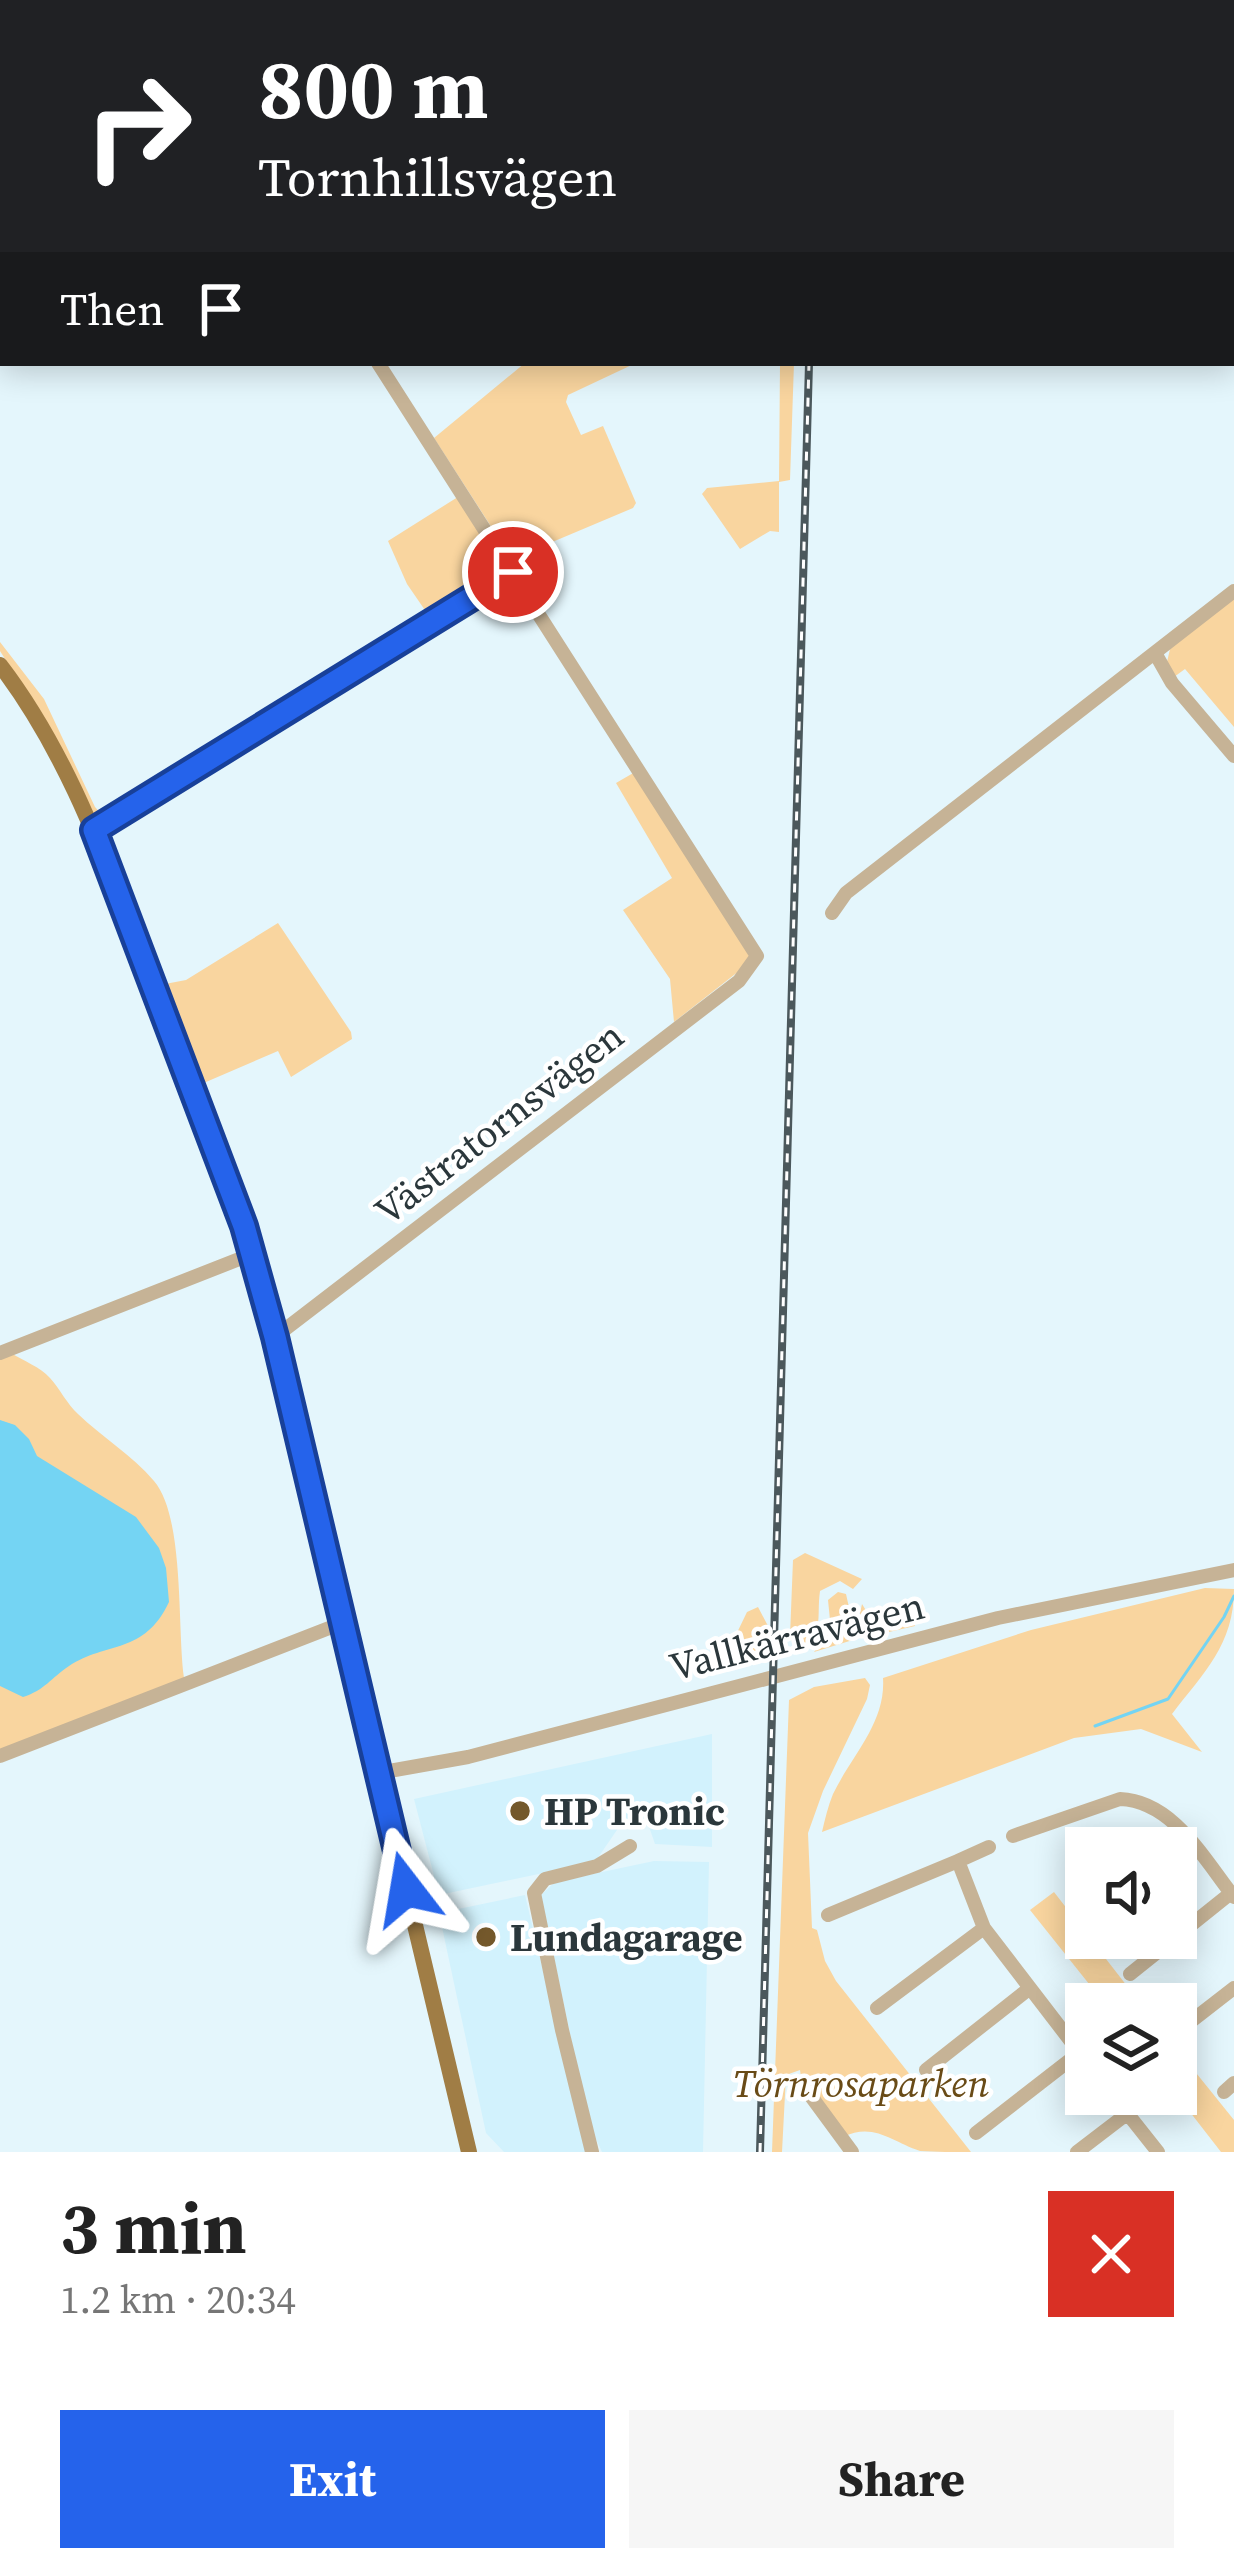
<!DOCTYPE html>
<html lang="en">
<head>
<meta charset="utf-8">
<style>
  :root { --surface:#fff; --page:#f6f6f6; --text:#222; --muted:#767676; --accent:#2563eb }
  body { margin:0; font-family:"Source Serif 4",serif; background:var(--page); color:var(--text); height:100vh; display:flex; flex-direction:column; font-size:45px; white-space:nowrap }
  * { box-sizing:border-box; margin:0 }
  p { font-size:39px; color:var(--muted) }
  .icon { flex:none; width:66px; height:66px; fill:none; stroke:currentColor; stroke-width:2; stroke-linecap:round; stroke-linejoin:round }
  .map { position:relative; height:2152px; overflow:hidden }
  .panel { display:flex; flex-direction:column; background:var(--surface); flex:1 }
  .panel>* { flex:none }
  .guide { position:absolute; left:0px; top:0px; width:1236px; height:366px; box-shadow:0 6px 30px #0003; background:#202124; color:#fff; overflow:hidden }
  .fabs { position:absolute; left:1065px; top:1827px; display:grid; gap:24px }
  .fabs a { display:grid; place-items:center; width:132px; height:132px; border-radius:0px; background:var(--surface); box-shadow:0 6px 30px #0003; font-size:60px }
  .pin { position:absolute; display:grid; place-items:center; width:102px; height:102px; color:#fff; margin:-51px; border:6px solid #fff; border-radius:50%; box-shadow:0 3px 12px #0007 }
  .me { position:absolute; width:132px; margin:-66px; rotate:346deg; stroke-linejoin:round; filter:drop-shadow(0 0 9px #0008) }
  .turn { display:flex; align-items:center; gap:42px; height:252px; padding:0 60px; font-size:54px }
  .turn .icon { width:156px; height:156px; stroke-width:2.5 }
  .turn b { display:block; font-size:84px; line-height:102px }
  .then { display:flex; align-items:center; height:114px; padding:0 60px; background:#0003; gap:24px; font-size:45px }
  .round { display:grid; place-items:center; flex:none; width:126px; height:126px; border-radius:0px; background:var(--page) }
  .head { display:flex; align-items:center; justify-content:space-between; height:204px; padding:0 60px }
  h1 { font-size:72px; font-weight:700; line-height:90px }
  .action { display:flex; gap:24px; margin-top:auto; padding:24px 60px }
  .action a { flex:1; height:138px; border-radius:0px; background:var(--accent); color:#fff; font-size:48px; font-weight:700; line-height:138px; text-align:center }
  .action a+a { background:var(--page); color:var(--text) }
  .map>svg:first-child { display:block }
  .built { fill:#d2f2fd }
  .green { fill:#f9d59f }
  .water { fill:#74d4f3 }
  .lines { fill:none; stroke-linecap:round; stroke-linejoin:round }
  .stream { stroke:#74d4f3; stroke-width:3 }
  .minor { stroke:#c6b396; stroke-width:14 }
  .major { stroke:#a07d45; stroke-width:16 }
  .rail-casing { stroke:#4b585c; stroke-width:8 }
  .rail { stroke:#fff; stroke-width:3; stroke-dasharray:9; stroke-linecap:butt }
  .route-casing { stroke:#184099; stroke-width:30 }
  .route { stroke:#2563eb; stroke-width:21 }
  .poi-dot { fill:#74582b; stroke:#fff; stroke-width:4.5 }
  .labels { text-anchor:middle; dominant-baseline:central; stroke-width:9; stroke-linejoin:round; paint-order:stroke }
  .street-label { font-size:39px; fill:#2b373b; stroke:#fff }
  .poi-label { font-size:39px; font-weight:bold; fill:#2b373b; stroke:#fff; text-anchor:start }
  .park-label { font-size:39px; font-style:italic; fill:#694b17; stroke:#fff }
</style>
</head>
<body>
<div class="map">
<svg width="1234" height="2152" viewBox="0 0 1234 2152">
  <rect width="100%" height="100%" fill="#e4f6fc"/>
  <path class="built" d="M712,1734v113l-57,-3 -9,-26 -27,9 -24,35 -156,33 -25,-96z
    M654,1861l55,1 -6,290h-101l-13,-28 -48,-229 14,-13z
    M525,1895l61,257h-82l-18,-19 -47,-220z"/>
  <path class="green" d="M525,363h111l-68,32 -2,7 15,33 22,-9 33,77 -3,5 -121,51 -78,-121z
    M780,363h14l-4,117 -11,2v50l-9,-1 -30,18 -38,-55 5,-6 72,-7z
    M461,495l44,73 -76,48 -22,-32 -19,-43z
    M1234,596v131l-49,-58 -11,8 -8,-11 5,-21z
    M0,642l44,57 51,108 11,12 -11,-2 -48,-92 -47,-74z
    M635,772l116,183 -3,9 -74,58 -4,-43 -47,-69 49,-32 -56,-95z
    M278,923l73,109 1,7 -61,38 -13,-26 -79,34 -34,-101 21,-4z
    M11,1353c13,8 29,14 39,25 10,11 17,26 28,36 24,23 54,41 76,67 31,36 23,147 30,197l-184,73v-393z
    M805,1553l57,26 -9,10 -13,-8 -20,10c-4,27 6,46 -25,59l-5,-14 3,-76z
    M1205,1588l29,1c0,56 -30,83 -62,125l30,38 -61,-23 -67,9 -252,94c3,-13 6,-26 11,-38 19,-39 53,-71 50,-116l148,-48z
    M838,1592l8,2 10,45 -42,13 17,-22 -3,-30z
    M862,1604l8,13 41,-7 4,16 -48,11 -7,-24z
    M758,1607l10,19 -5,22 -8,3 -3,6 -12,-4 -6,-14 13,-27z
    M865,1678l5,7 -3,14 -44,92 -15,42 4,95 5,2 8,31 11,20 135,171c-16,0 -36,0 -51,-1 -28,-9 -46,-29 -77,-14l-41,-53 -2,-14 -14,5 -4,77h-10l17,-452 25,-13z
    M1054,1892l87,112h-36l-75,-94z
    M1176,2048l58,72v32h-13l-45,-58z"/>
  <path class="water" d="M0,1420l15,5 14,14 8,17 99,61 23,31 7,20 3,34c-25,53 -62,39 -100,64 -18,12 -24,24 -46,31l-23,-11z"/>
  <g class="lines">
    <path class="stream" d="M1095,1726l73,-27 56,-82 10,-21"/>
    <path class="minor" d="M153,0l2,3
      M1155,653l17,30 62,73
      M94,830l419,-258
      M832,913l14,-20 388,-302
      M275,1337l464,-356 18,-25 -379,-593
      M0,1353l252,-99
      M0,1756l342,-133
      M378,1773l90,-16 530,-139 236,-48
      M1013,1836l107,-37c53,2 84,60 114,98
      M958,1861l31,-14
      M1082,1913l4,-4
      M828,1915l130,-54 26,67 102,133
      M1176,1937l55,-44
      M1130,1974l45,-36
      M877,2008l107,-80
      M1176,2033l58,-45
      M926,2070l104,-82
      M802,2084l50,68
      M1224,2092l10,-9
      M1112,2094l46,58
      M976,2133l103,-80
      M592,2152l-30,-122 -28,-137 11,-14 52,-13 33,-20
      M1077,2152l51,-39"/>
    <path class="major" d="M0,665c69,90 106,198 147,302 47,123 94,244 128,370l194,815"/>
    <g class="rail-casing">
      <path id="rail" d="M825,3v-3
        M760,2152l49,-1789"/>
    </g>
    <use href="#rail" class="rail"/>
  </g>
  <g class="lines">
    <g class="route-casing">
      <path id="route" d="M406,1889l-131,-552 -31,-111 -150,-396 419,-258"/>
    </g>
    <use href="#route" class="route"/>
  </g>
  <g class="poi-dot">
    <circle cx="520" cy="1811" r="12"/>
    <circle cx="486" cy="1937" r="12"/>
  </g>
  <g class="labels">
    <g class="street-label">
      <text transform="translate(499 1123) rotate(-38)">Västratornsvägen</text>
      <text transform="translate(797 1636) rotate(-14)">Vallkärravägen</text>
    </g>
    <g class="poi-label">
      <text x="544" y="1811">HP Tronic</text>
      <text x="510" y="1937">Lundagarage</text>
    </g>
    <g class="park-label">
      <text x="861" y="2083">Törnrosaparken</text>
    </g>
  </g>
</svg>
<div class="fabs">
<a><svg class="icon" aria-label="sound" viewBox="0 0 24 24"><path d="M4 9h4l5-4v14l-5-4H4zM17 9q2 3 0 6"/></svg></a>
<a><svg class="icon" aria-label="layers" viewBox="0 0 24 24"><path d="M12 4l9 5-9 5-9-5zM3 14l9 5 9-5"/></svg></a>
</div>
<div class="pin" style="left:513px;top:572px;background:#d93025"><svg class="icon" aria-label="arrive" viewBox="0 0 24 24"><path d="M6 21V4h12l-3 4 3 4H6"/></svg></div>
<svg class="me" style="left:406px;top:1889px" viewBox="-20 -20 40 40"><path d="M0-17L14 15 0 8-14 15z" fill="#2563eb" stroke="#fff" stroke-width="4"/></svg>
<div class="guide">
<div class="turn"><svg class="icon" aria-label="right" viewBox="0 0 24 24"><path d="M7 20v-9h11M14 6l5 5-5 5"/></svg><div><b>800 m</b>Tornhillsvägen</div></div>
<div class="then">Then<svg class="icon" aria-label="arrive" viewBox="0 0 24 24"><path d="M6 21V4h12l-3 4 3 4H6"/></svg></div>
</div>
</div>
<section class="panel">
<div class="head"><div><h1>3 min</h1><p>1.2 km · 20:34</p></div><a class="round" style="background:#d93025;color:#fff"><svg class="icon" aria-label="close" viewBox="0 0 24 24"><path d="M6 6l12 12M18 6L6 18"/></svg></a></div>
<div class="action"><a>Exit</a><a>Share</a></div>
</section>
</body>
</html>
